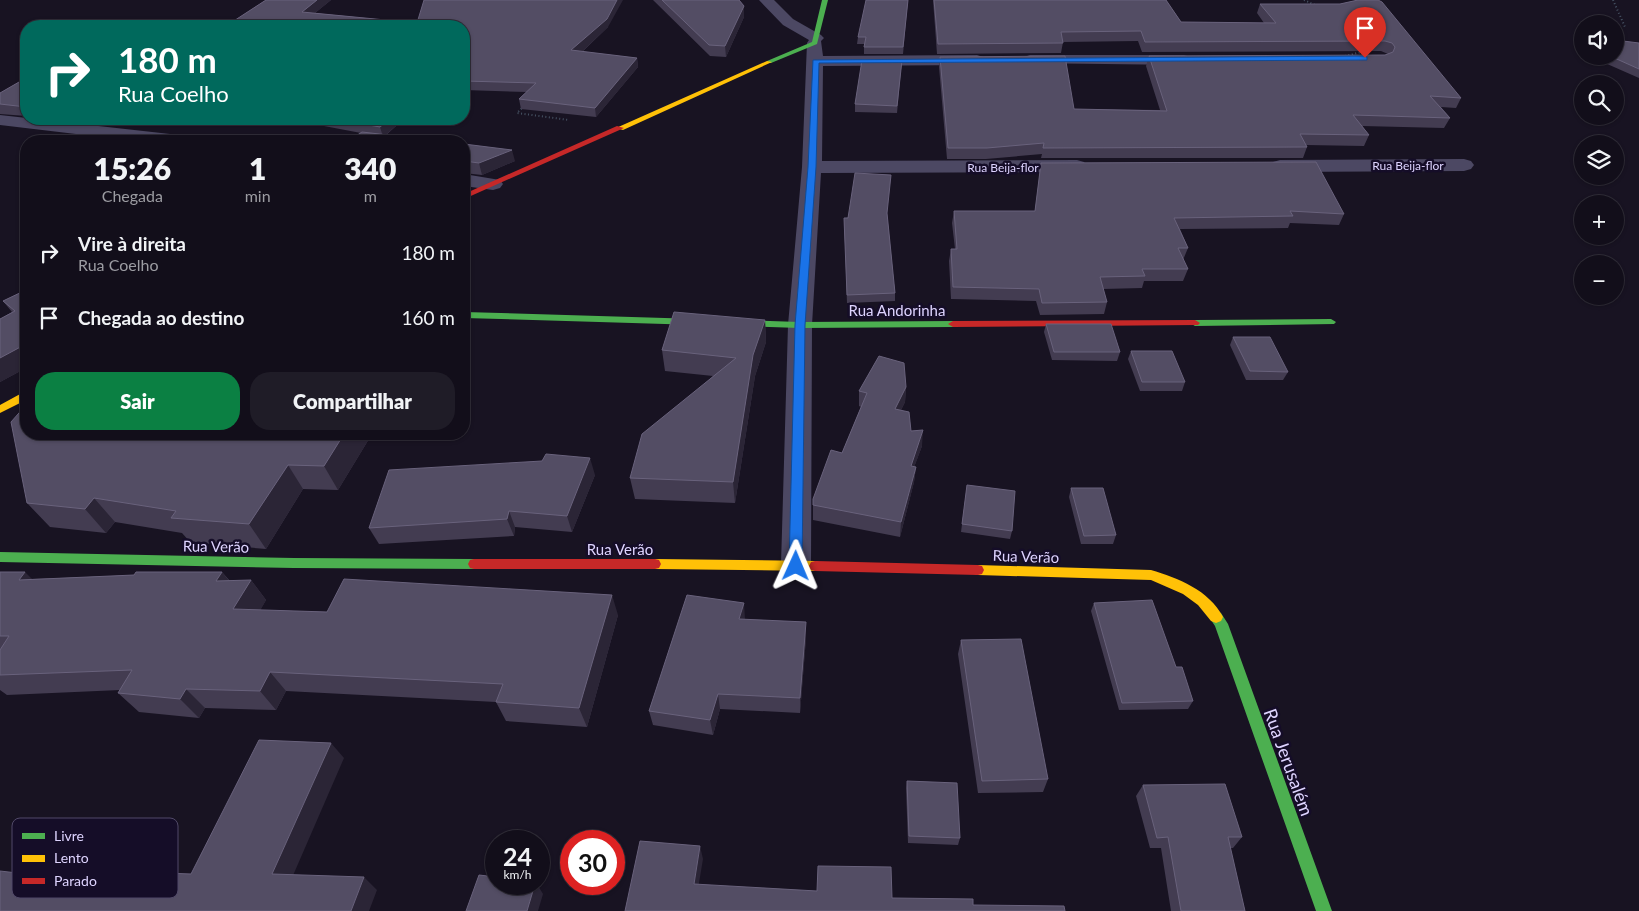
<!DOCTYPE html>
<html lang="pt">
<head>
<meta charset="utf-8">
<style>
  :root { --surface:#120e1a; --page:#1f1c27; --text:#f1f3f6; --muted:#9c9ca2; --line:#312e39; --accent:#0b8043 }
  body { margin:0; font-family:Lato,sans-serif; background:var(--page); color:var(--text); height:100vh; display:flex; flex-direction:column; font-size:19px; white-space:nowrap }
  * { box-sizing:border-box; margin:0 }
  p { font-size:16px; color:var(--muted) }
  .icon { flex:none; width:28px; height:28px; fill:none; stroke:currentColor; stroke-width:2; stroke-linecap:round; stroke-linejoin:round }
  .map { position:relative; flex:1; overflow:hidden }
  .details { position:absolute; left:20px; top:135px; width:450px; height:305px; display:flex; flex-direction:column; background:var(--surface); border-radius:20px; box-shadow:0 1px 4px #0004,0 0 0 1px var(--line) }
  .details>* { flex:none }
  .banner { position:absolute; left:20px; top:20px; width:450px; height:105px; border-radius:20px; box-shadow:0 1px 4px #0004,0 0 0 1px var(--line); background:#00695c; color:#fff; overflow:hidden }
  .fabs { position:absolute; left:1574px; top:15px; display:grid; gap:10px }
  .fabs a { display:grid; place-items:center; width:50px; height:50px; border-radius:50%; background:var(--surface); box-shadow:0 1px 4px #0004,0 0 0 1px var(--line); font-size:25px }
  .speed { position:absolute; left:485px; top:830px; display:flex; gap:10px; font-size:25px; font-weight:700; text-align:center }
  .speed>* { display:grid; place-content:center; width:65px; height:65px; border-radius:50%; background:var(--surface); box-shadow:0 1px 4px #0004,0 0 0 1px var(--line); line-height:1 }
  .speed small { font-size:12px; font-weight:400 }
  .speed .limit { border:8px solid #d22; background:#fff; color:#111 }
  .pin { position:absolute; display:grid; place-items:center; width:42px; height:42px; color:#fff; margin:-51px -21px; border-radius:50% 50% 50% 0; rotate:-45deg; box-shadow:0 0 5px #0007 }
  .pin .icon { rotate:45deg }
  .me { position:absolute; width:55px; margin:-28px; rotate:1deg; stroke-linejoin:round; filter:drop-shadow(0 0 4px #0008) }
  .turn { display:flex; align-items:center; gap:18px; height:105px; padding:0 15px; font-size:22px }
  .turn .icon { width:65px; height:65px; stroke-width:2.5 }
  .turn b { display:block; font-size:35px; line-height:42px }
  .eta { display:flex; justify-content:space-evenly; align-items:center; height:85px; text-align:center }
  .eta b { font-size:30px; font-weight:800; line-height:35px }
  .cta { display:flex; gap:10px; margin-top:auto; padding:10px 15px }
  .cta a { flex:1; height:58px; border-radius:20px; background:var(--accent); color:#fff; font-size:20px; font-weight:800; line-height:58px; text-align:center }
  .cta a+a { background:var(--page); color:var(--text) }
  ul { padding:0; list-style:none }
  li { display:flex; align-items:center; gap:15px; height:65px; padding:0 15px }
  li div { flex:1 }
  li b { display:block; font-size:19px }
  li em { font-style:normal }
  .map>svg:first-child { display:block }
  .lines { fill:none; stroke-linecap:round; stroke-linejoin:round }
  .path { stroke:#465364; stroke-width:2; stroke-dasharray:1 2.5; stroke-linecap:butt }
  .street { fill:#4c4863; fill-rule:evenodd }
  .fast { fill:#4caf50; fill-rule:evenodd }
  .slow { fill:#ffc107; fill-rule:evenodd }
  .jam { fill:#c62828; fill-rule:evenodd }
  .wall { fill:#433c51 }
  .shaded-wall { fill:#2b2536 }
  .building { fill:#534d64; stroke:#69627c }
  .route { fill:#1a73e8; stroke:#114b97 }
  .labels { text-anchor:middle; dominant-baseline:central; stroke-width:5; stroke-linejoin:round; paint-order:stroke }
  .far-street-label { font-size:12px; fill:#ded4ff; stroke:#150d28 }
  .street-label { font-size:15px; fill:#ded4ff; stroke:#150d28 }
  .near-street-label { font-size:18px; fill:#ded4ff; stroke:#150d28 }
  .key { fill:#150d28; stroke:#514968; stroke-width:1 }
  .key-label { font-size:14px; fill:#ded4ff }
</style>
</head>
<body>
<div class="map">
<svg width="1639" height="911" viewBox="0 0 1639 911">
  <rect width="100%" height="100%" fill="#181322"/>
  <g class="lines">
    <path class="path" d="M1304,0l11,5
      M1613,0l12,27
      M1345,56l21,-5
      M524,106l-7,7 52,7"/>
    <path class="street" d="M759,0h15l19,19 28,16 3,3 -3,3 2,15 154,-1 6,2 2,3 -2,3 -6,2 -154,1 -1,95 255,-1 7,2 3,4 -3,4 -7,2 -256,1 -9,152 -1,240 -4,9 -11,3 -11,-3 -4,-9 7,-240 14,-158 5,-124 2,-3 -26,-15z
      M1030,55h154l6,2 2,3 -2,3 -6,2 -160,-2 -2,-3 2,-3z
      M0,115l179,20 6,2 3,4h-53l-135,-16z
      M1464,159l7,2 3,4 -3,4 -7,2 -184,1 -7,-2 -3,-4 3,-4 7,-2z
      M464,174l36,6 3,4 -3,4 -7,2 -29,-4z"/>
    <path class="fast" d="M822,0h6l-11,44 -46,19h-4v-2l45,-19z
      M464,312l336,10 153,-1 5,3 -5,3 -153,1 -336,-10z
      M1331,319l5,3 -2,2 -139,2 -5,-3 5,-3z
      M0,552l294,6 180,1 4,1 2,4 -2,4 -4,1 -180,-1 -294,-6z
      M1216,611l5,2 7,11 104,287h-16l-101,-285 -6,-9 2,-4z"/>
    <path class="slow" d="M767,61l5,1 -149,68 -7,-2z
      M22,393h4v7l-26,13v-8z
      M655,559l160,2 4,1 2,4 -2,4 -4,1 -160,-2 -4,-1 -2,-4 2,-4z
      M978,565l173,5c27,8 58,20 72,47l-2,4 -5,2 -5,-2 -13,-16 -15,-11 -32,-14 -173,-5 -4,-1 -2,-4 2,-4z"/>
    <path class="jam" d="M617,126l7,2 -160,71v-5z
      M1195,320l5,3 -2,2 -245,2 -5,-3 5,-3z
      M474,559h181l4,1 2,4 -2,4 -4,1h-181l-4,-1 -2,-4 2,-4z
      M815,561l163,4 4,1 2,4 -2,4 -4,1 -163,-4 -4,-1 -2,-4 2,-4z"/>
  </g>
  <path class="wall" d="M266,0h65l-16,13 102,10 191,4 -26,25 55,6 1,9 -42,50 -75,-8 -2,-10 8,-7 -63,-2v-64h-238z
    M653,0h86l5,6v11l-18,40 -16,-1z
    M908,0l-5,54h-39v-10h-7l1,-7z
    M933,0h233l15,22 83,1 -7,-10 3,-9h80l18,-4 103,98 -5,10 -15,-1 9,11 -6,10 -82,-2 7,9 -5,11 -58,-1 1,2 -4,11h-262l1,-4 -56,5h-39l-8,-92 1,-10 134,52 86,1 -14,-44 3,-10 236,-1 3,-1 -7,-3 -239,1 -4,-11 -75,1 -2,11 -124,1z
    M1639,43v35l-50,-22h26z
    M902,60l-5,53 -42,-1v-8z
    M26,78v38l-26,-2v-21z
    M62,119h30l-5,2z
    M201,119h37l-8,5z
    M287,119h117l-18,16 -25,-2z
    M464,144l51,17 -33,14 -18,-2z
    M1041,163l303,51 -5,11 -49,-2 -2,5 -108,1 8,19 -5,12 5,9 -5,12h-39l-2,7 -39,1 4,13 -3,12 -64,1 -4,-14 -85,-2 -2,-38 2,-12h4l-3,-26 2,-12h81z
    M887,214l8,79v8l-48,2 -3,-85z
    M26,290v78l-26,14v-63l12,-7 -9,-11z
    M765,320l1,22 -11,34 -20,127 -100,-4 -5,-21 83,-102 -48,-5 -3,-21z
    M1046,324l74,28 -3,9 -65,-1 -8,-28z
    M1233,337l55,35 -5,8h-37l-16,-35z
    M1131,351l54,31 -3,9h-42l-12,-32z
    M906,387l-1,15 -4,8 10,21 11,15 -8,21h2l-2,15 -14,55 -87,-17v-21l29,-46 19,-46 -2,-1v-15z
    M26,434h346l-34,56 -35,-1 -37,60 -76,-7 -8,-9 -67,-11 -9,11 -56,-6 -23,-24z
    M595,475l-23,57 -57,-5 -1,9 -135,8 -10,-16z
    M967,485l45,46 -2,8 -49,-7z
    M1071,488l45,47 -3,9h-32l-12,-47z
    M0,572l32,7 190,-7 8,9 21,-1 15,20 -6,10 67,2 291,3 -31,112 -81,-6 -10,-19 -210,-11 -10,19 -71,-2 -6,10 -60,-6 -21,-19 2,-3 -113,5 -7,-5z
    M1094,603l82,64 17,34 -5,8 -69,1 -28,-99z
    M745,620l61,18 -6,75 -80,-4 -7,26 -60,-10 -4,-14z
    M961,640l87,139 -5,13 -65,1 -20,-139z
    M907,781l53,57 -2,7 -50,-2 -2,-55z
    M1143,785l99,52 -9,11h-3l15,63h-74l-10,-63h-11l-14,-52z"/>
  <path class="shaded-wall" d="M317,0h14l-26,21 -3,-9z
    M617,0h6l-15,27 -35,33 -2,-10z
    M744,6v11l-18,40 -1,-11z
    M637,58l1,9 -42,50 -1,-9z
    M227,119h11l-8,5z
    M390,119h14l-21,18 -3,-10z
    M512,150l3,11 -33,14 -3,-12z
    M765,320l1,22 -11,34 -20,127 -2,-21 20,-127z
    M26,344v24l-26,14v-24z
    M906,387l-1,15 -11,22 1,-15z
    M923,430l-1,16 -13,35 2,-15z
    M344,434h28l-34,56 -14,-24z
    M590,458l5,17 -23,57 -5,-16z
    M288,465l15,24 -37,60 -17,-25z
    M916,467l-2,15 -14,55 1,-15z
    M94,498l21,24 -9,11 -21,-24z
    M509,511l6,16 -1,9 -7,-17z
    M25,572l21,21 -27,-13z
    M222,572l16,20 -22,-11z
    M251,580l15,20 -16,29 -17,-20z
    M612,595l6,20 -31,112 -8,-19z
    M744,603l1,16 -4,16 -2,-16z
    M806,622v16l-6,75v-15z
    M270,672l16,19 -10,19 -16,-19z
    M186,689l19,19 -6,10 -19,-19z
    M718,694l2,15 -7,26 -3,-15z
    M331,743l13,15 -56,129 -16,-13z
    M700,846l3,13 -6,36 -3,-11z
    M112,865l20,13 -23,-7z
    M364,877l13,13 -8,21h-18z
    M535,884h2l6,10 -5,17h-11z"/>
  <path class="building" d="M266,0h51l-15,12 115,11 7,-23h193l-10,19 -36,31 66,8 -42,50 -76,-9 17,-16 -72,-2v-55h-238z
    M662,0h77l5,6 -19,40 -16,-1z
    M866,0h42l-5,47h-39l2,-10h-8z
    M934,0h232l15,22 95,1 -16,-19h80l18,-4h20l4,2 79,96 -31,-2 20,22 -97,-3 16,20 -69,-1 7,13 -264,1 1,-5 -57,5h-39l-8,-91 125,-1 9,53 93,2 -18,-55 236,-1 8,-3 2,-5 -3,-4 -7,-2 -240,1 -4,-11 -80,1 2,11 -125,1z
    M1615,40l24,3v26l-29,-13h5z
    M862,60h40l-5,46 -42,-2z
    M26,78v29l-26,-3v-11z
    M335,119h55l-10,8z
    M362,132l78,9h-92z
    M464,144l48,6 -33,13 -15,-2z
    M1316,162l28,52 -54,-3 3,5 -119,2 14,30h-10l10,21h-46l3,7 -45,1 7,25 -65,1 -3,-14 -86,-2 -2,-38h6l-3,-38h81l6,-48z
    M855,173l36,2 -4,38 8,80 -48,2 -3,-77h4z
    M26,290v54l-26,14v-39l15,-8 -12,-10z
    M674,312l91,8 -12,35 -20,127 -103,-4 12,-44 94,-76 -74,-8z
    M1046,324h65l9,28h-66z
    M1233,337h37l18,35 -38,-1z
    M1131,351h41l13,31h-43z
    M879,356l25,7 2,24 -11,22 14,3 2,19 12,-1 -12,36 5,1 -15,55 -88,-17v-6l18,-49 11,3 25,-60 -8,-2z
    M26,405v29h318l-20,32 -36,-1 -39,59 -78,-6 5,-7 -82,-13 -9,11 -58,-6 -16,-81z
    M546,454l44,4 -23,58 -58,-5 -2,8 -138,9 20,-58 153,-9z
    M967,485l48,6 -3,40 -50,-7z
    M1071,488h32l13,47 -32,1z
    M0,572h25l-6,8 115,-5 2,-3h86l-6,9 35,-1 -18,29 94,3 17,-33 268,16 -33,113 -83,-6 7,-18 -233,-12 -10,19 -74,-2 -6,10 -62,-6 14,-23 -132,5v-25l9,-14h-9z
    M687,595l57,8 -5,16 67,3 -6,76 -82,-4 -8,26 -61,-9z
    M1152,600l24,67h6l11,34 -71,2 -28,-100z
    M1021,639l27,140 -66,2 -21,-141z
    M259,740l72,3 -59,131 92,3 -13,34h-351v-40l43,5 9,-15 60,4 -3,6 82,3z
    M907,781l50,2 3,55 -51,-2z
    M1225,784l17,53h-14l17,74h-64l-13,-74 -11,1 -14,-53z
    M640,841l60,5 -6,38 123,7 1,-25 73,1 1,31 81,1v6l91,1 1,5h-440z
    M479,875l17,2v7h39l-8,27h-61z"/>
  <path class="route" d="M1365,56l2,1v3l-548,3 -3,104 -11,158 -3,241 -2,3h-9l-2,-3 6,-241 13,-158 5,-107z"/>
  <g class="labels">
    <g class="far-street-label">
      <text x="1408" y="165">Rua Beija-flor</text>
      <text x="1003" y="167">Rua Beija-flor</text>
    </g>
    <g class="street-label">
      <text x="897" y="310">Rua Andorinha</text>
      <text transform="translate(216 546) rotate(1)">Rua Verão</text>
      <text x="620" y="549">Rua Verão</text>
      <text transform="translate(1026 556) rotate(2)">Rua Verão</text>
    </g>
    <g class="near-street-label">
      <text transform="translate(1289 762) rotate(70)">Rua Jerusalém</text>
    </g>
  </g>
  <rect x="12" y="818" width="166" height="80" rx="8" class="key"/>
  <rect x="22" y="833" width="23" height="6" fill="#4caf50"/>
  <rect x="22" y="855" width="23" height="7" fill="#ffc107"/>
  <rect x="22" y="878" width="23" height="6" fill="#c62828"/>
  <g class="key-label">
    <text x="54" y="841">Livre</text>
    <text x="54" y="863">Lento</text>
    <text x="54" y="886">Parado</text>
  </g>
</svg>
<div class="fabs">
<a><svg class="icon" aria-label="sound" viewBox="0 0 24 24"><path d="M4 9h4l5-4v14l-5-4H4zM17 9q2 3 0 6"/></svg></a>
<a><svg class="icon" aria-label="search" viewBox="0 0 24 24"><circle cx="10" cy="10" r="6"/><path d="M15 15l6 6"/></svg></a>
<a><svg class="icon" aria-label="layers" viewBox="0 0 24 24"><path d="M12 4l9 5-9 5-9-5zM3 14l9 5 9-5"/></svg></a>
<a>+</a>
<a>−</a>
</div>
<div class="speed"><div>24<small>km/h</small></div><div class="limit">30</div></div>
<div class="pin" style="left:1365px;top:58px;background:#d93025"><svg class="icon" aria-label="arrive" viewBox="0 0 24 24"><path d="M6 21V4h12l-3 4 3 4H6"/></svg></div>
<svg class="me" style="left:796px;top:566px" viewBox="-20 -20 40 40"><path d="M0-17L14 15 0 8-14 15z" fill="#1a73e8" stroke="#fff" stroke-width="4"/></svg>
<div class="banner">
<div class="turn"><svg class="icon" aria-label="right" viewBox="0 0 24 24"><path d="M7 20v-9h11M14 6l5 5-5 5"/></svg><div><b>180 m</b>Rua Coelho</div></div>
</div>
<section class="details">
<div class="eta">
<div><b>15:26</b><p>Chegada</p></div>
<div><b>1</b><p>min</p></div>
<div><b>340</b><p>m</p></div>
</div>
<ul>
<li><svg class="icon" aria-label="right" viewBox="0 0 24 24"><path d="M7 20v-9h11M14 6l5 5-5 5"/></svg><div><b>Vire à direita</b><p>Rua Coelho</p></div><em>180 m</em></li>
<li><svg class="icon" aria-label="arrive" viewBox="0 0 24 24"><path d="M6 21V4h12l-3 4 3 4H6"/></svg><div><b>Chegada ao destino</b></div><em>160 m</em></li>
</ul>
<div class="cta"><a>Sair</a><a>Compartilhar</a></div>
</section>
</div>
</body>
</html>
